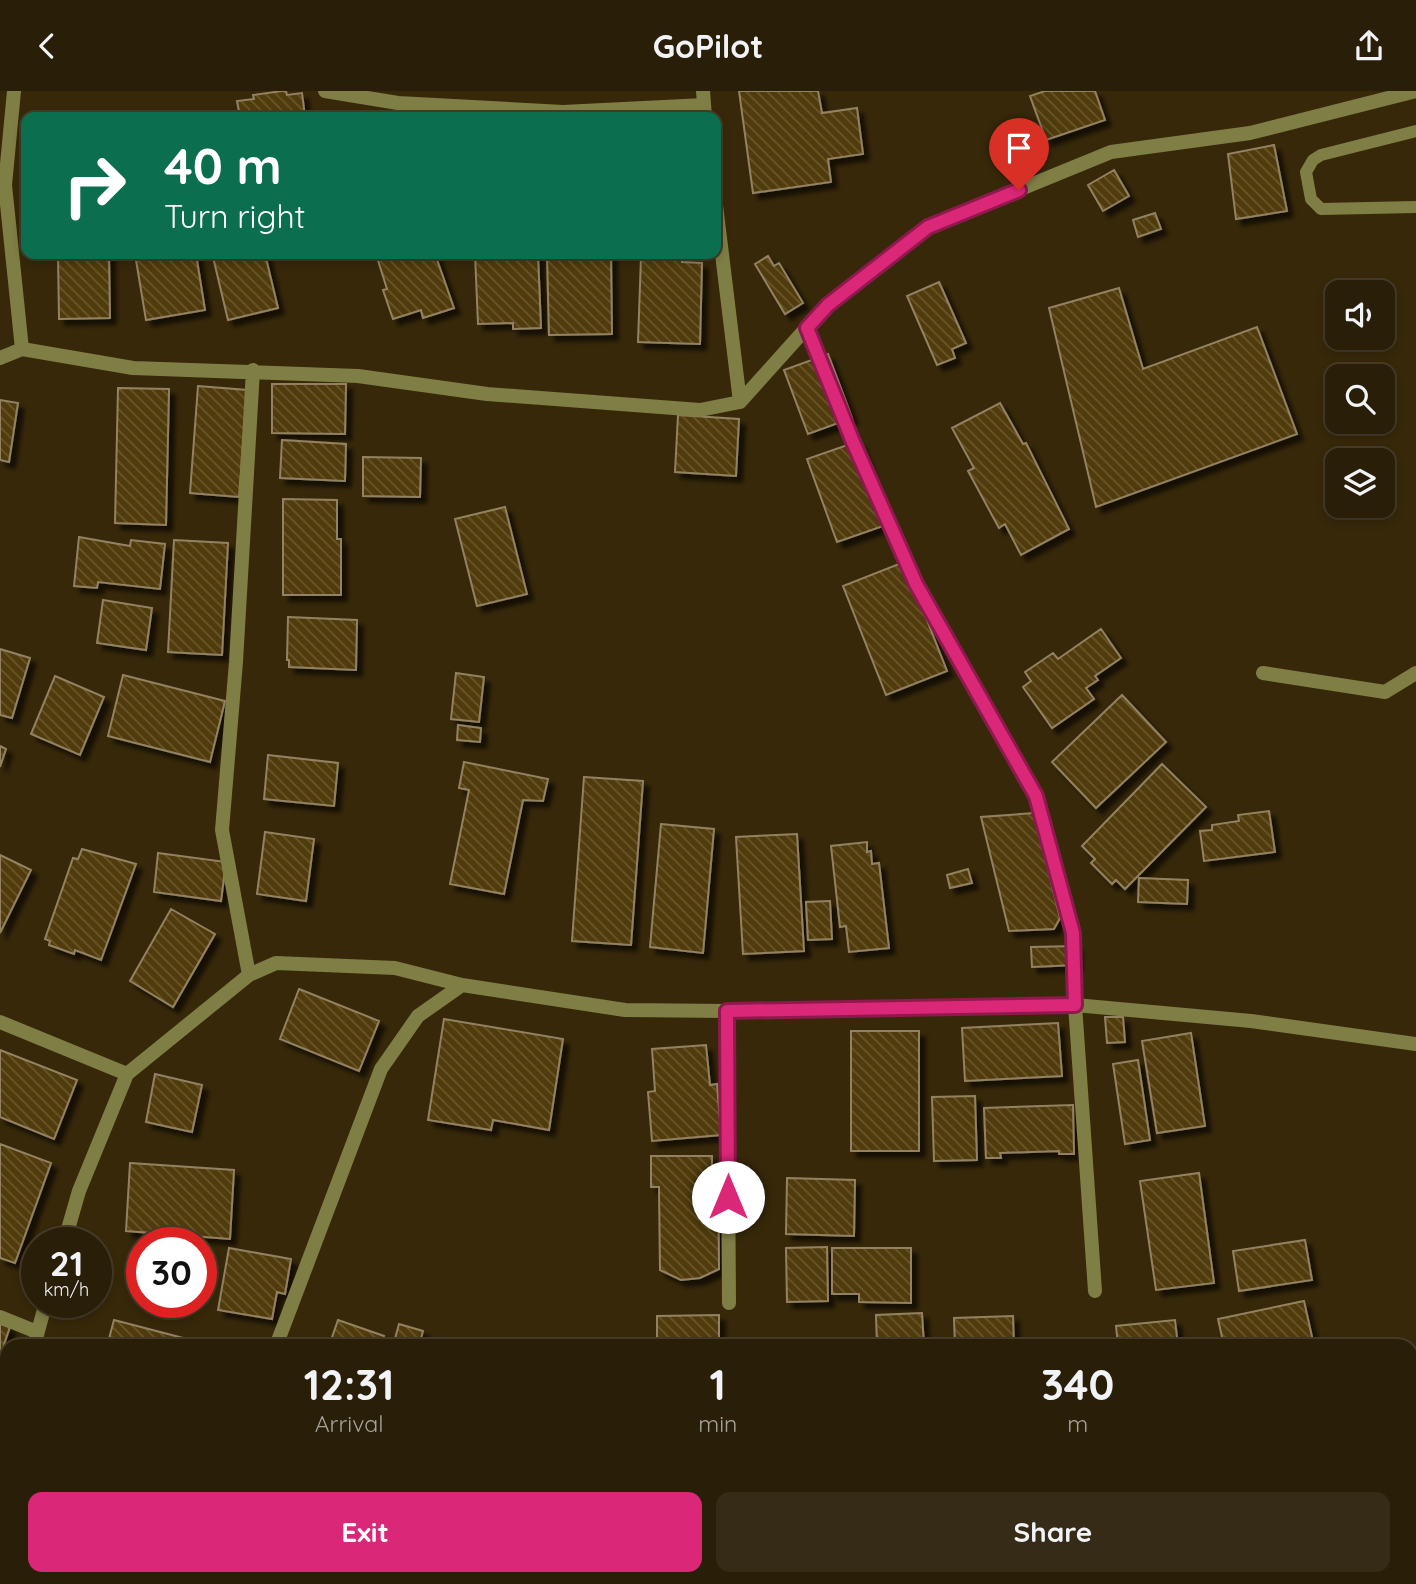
<!DOCTYPE html>
<html lang="en">
<head>
<meta charset="utf-8">
<style>
  :root { --surface:#291e08; --page:#352b16; --text:#f1f3f6; --muted:#a5a29c; --line:#453c29; --accent:#db2777 }
  body { margin:0; font-family:Quicksand,sans-serif; background:var(--page); color:var(--text); height:100vh; display:flex; flex-direction:column; font-size:26px; white-space:nowrap }
  * { box-sizing:border-box; margin:0 }
  p { font-size:23px; color:var(--muted) }
  .icon { flex:none; width:38px; height:38px; fill:none; stroke:currentColor; stroke-width:2; stroke-linecap:round; stroke-linejoin:round }
  .map { position:relative; flex:1; overflow:hidden }
  .sheet { position:absolute; left:0px; top:1248px; width:1418px; height:247px; display:flex; flex-direction:column; background:var(--surface); border-radius:21px 21px 0 0; box-shadow:0 4px 10px #0003,0 0 0 2px var(--line) }
  .sheet>* { flex:none }
  .hud { position:absolute; left:21px; top:21px; width:700px; height:147px; border-radius:14px; box-shadow:0 4px 10px #0003,0 0 0 2px var(--line); background:#0b6e4f; color:#fff; overflow:hidden }
  .tools { position:absolute; left:1325px; top:189px; display:grid; gap:14px }
  .tools a { display:grid; place-items:center; width:70px; height:70px; border-radius:14px; background:var(--surface); box-shadow:0 4px 10px #0003,0 0 0 2px var(--line); font-size:35px }
  .speed { position:absolute; left:21px; top:1136px; display:flex; gap:14px; font-size:35px; font-weight:700; text-align:center }
  .speed>* { display:grid; place-content:center; width:91px; height:91px; border-radius:50%; background:var(--surface); box-shadow:0 4px 10px #0003,0 0 0 2px var(--line); line-height:1 }
  .speed small { font-size:18px; font-weight:400 }
  .speed .limit { border:10px solid #d22; background:#fff; color:#111 }
  .pin { position:absolute; display:grid; place-items:center; width:60px; height:60px; color:#fff; margin:-72px -30px; border-radius:50% 50% 50% 0; rotate:-45deg; box-shadow:0 0 7px #0007 }
  .pin .icon { rotate:45deg }
  .me { position:absolute; width:77px; margin:-38px; rotate:0deg; stroke-linejoin:round; filter:drop-shadow(0 0 5px #0008) }
  .turn { display:flex; align-items:center; gap:24px; height:147px; padding:0 28px; font-size:32px }
  .turn .icon { width:91px; height:91px; stroke-width:2.5 }
  .turn b { display:block; font-size:49px; line-height:60px }
  .eta { display:flex; justify-content:space-evenly; align-items:center; height:119px; text-align:center }
  .eta b { font-size:42px; font-weight:800; line-height:49px }
  .button { display:flex; gap:14px; margin-top:auto; padding:14px 28px }
  .button a { flex:1; height:80px; border-radius:14px; background:var(--accent); color:#fff; font-size:28px; font-weight:800; line-height:80px; text-align:center }
  .button a+a { background:var(--page); color:var(--text) }
  header { display:flex; justify-content:space-between; align-items:center; height:91px; padding:0 28px; background:var(--surface); font-size:32px; font-weight:800 }
  .map>svg:first-child { display:block }
  .building { fill:url(#building-back-hatch); stroke:#938262; stroke-width:2; filter:url(#shadow) }
  .lines { fill:none; stroke-linecap:round; stroke-linejoin:round }
  .service { stroke:#7f7e44; stroke-width:12 }
  .minor { stroke:#7f7e44; stroke-width:14 }
  .route-casing { stroke:#8e194d; stroke-width:18 }
  .route { stroke:#db2777; stroke-width:12 }
</style>
</head>
<body>
<header><svg class="icon" aria-label="back" viewBox="0 0 24 24"><path d="M15 5l-7 7 7 7"/></svg>GoPilot<svg class="icon" aria-label="share" viewBox="0 0 24 24"><path d="M12 15V3M7 8l5-5 5 5M5 13v7h14v-7"/></svg></header>
<div class="map">
<svg width="1416" height="1493" viewBox="0 0 1416 1493">
  <defs>
    <pattern id="building-back-hatch" width="6" height="6" patternUnits="userSpaceOnUse" patternTransform="scale(1.75)"><rect width="6" height="6" fill="#503a07"/><path d="M-1 5l2 2M0 0l6 6M5-1l2 2" fill="none" stroke="#6a572b"/></pattern>
    <filter id="shadow"><feDropShadow dx="6" dy="6" stdDeviation="2" flood-color="#0009"/></filter>
  </defs>
  <rect width="100%" height="100%" fill="#37280a"/>
  <path class="building" d="M282,0h4l1,4 15,-2 3,24h-65l-3,-16 17,-2 -1,-4z
    M739,0h79l4,22 35,-5 6,46 -35,5 3,23 -78,11z
    M1045,0h50l10,29 -59,20 -16,-44z
    M1274,54l13,66 -51,8 -8,-65z
    M1114,79l15,26 -26,15 -15,-26z
    M1155,122l6,16 -23,8 -5,-17z
    M58,163h51l1,64 -51,1z
    M135,163h61l9,56 -59,10z
    M229,163h36l13,54 -50,12 -15,-63z
    M376,163h59l19,54 -31,10 -2,-8 -28,9 -10,-29 4,-1z
    M475,163h63l3,74 -28,1v-6l-35,1z
    M547,163h64l1,80 -63,1z
    M662,164l20,1v6l20,1 -2,81 -62,-2 3,-85h21z
    M768,165l6,10 5,-3 24,40 -18,11 -30,-50z
    M939,191l27,61 -14,6 3,9 -18,7 -30,-69z
    M1119,197l24,81 114,-42 40,107 -201,73 -47,-199z
    M828,263l24,64 -44,16 -24,-64z
    M272,293h74l-1,50 -73,-1z
    M198,295l49,4 -8,107 -49,-4z
    M118,297l51,1 -3,136 -51,-2z
    M0,309l18,3 -9,59 -9,-2z
    M1000,312l23,41 3,-1 43,86 -48,26 -16,-31 -6,4 -31,-57 6,-3 -22,-40z
    M678,324l61,4 -3,57 -61,-4z
    M282,349l64,4 -1,37 -65,-3z
    M859,350l30,83 -52,18 -30,-83z
    M363,366l58,1 -1,39 -57,-1z
    M283,408l54,1v39h4v56h-58z
    M505,416l22,87 -50,12 -22,-87z
    M79,446l51,9 1,-6 34,4 -5,45 -62,-7 -1,6 -23,-2z
    M174,449l54,3 -6,112 -54,-3z
    M904,471l43,109 -61,24 -43,-109z
    M103,509l49,8 -6,42 -49,-7z
    M288,526l69,3 -1,50 -67,-3v-7h-2z
    M1101,538l20,29 -26,18 3,4 -12,8 8,11 -42,29 -29,-41 8,-6 -6,-9 28,-19 5,6z
    M0,558l30,9 -18,60 -12,-3z
    M456,582l28,4 -5,45 -28,-3z
    M123,584l102,26 -15,61 -102,-26z
    M55,585l49,21 -24,58 -49,-21z
    M1122,604l44,47 -70,66 -44,-46z
    M458,634l23,3 -1,14 -23,-2z
    M0,655l6,3 -6,18z
    M268,664l70,8 -4,43 -70,-7z
    M464,671l84,17 -5,22 -20,-1 -19,94 -54,-10 19,-94 -10,-2z
    M1162,673l44,43 -81,82 -9,-9 -4,4 -21,-21 4,-4 -13,-13z
    M584,686l59,4 -12,164 -59,-4z
    M1269,720l6,41 -71,9 -4,-30 12,-1v-5l27,-4 -1,-6z
    M1034,722l26,105 -6,11 -45,2 -28,-114z
    M661,733l53,5 -11,124 -53,-6z
    M265,741l49,7 -8,62 -49,-7z
    M797,743l7,117 -61,3 -7,-117z
    M867,751v10l4,-1 1,13 7,-1 10,85 -40,4 -3,-26 -6,1 -9,-81z
    M82,758l54,15 -35,96 -26,-10 -1,4 -25,-9 1,-4 -5,-2 28,-81 5,1z
    M158,762l68,9 -5,39 -67,-9z
    M0,764l31,15 -31,63z
    M968,778l4,14 -22,5 -3,-13z
    M1139,787l49,2 -1,24 -49,-2z
    M830,810l2,38 -24,1 -2,-38z
    M171,818l44,25 -42,73 -43,-26z
    M1076,855v19l-44,2 -1,-20z
    M299,898l80,32 -20,50 -79,-32z
    M1105,926h18l2,25 -18,1z
    M444,928l119,20 -14,91 -56,-10 -2,10 -63,-10z
    M1058,932l4,53 -97,5 -3,-53z
    M851,940h68v120h-68z
    M1191,942l14,93 -48,7 -15,-92z
    M706,954l4,40 7,-1 4,51 -69,6 -4,-49 7,-1 -3,-42z
    M0,959l77,30 -23,59 -54,-22z
    M1138,969l12,80 -25,4 -12,-80z
    M155,983l47,11 -10,47 -46,-10z
    M975,1005l2,64 -43,1 -2,-64z
    M1073,1014l1,49h-15v-3l-59,2 1,5h-15l-2,-50z
    M0,1053l51,19 -36,100 -15,-5z
    M651,1065h61v12l6,1 1,100 -19,9 -19,2 -21,-10 -1,-83h-8z
    M130,1072l104,7 -4,69 -104,-8z
    M1199,1082l15,110 -58,7 -16,-109z
    M787,1087l68,2 -1,56 -68,-2z
    M1305,1149l7,40 -73,11 -6,-40z
    M827,1156l1,54 -41,1 -1,-54z
    M229,1157l62,11 -6,35 -8,-2 -5,27 -54,-9z
    M832,1157h79v55l-52,-1v-8h-27z
    M1304,1210l10,45h-90l-6,-27z
    M922,1222l2,33h-47l-1,-31z
    M719,1224v31h-62v-30z
    M1013,1225l1,30h-59l-1,-28z
    M114,1229l100,26h-107z
    M338,1229l46,16 -3,10h-52z
    M1175,1229l3,26h-60l-2,-20z
    M0,1233l10,3 -10,29z
    M399,1233l24,7 -4,15h-26z
    M75,1488h113v5h-112z
    M228,1488h60l2,5h-60z
    M317,1488h61l-22,5h-37z
    M510,1488h59l1,5h-60z
    M593,1488h47v5h-47z
    M721,1488h86l1,5h-87z"/>
  <g class="lines">
    <path class="service" d="M1416,40l-95,24 -8,5 -7,12 5,27 10,10 95,-2"/>
    <path class="minor" d="M14,0l-9,94 17,164
      M325,0l73,12 165,9 141,-7
      M703,0l2,26
      M716,114l24,197
      M807,237l46,114 63,142 120,212 38,137 1,72 20,286
      M0,267l22,-9 111,19 225,8 129,18 213,16 40,-8 88,-98 100,-77 183,-75 139,-19 166,-42
      M1263,582l122,19 31,-19
      M249,884l-27,-145 14,-168 17,-292
      M727,920l2,292
      M0,931l127,52 122,-99 27,-12 119,5 67,17 163,25 102,1 348,-6 176,16 165,23
      M64,1152l15,-52 48,-117
      M0,1226l37,15
      M34,1255l12,-44
      M276,1255l105,-277 37,-53 44,-31
      M0,1373l7,-8
      M7,1414l-3,41 3,17
      M10,1488l1,5
      M456,1488l1,5
      M667,1488l1,5
      M828,1493l1,-5"/>
  </g>
  <g class="lines">
    <g class="route-casing">
      <path id="route" d="M728,1106l-1,-186 348,-6 -2,-72 -37,-137 -120,-212 -63,-142 -46,-114 21,-23 100,-78 91,-37"/>
    </g>
    <use href="#route" class="route"/>
  </g>
</svg>
<div class="tools">
<a><svg class="icon" aria-label="sound" viewBox="0 0 24 24"><path d="M4 9h4l5-4v14l-5-4H4zM17 9q2 3 0 6"/></svg></a>
<a><svg class="icon" aria-label="search" viewBox="0 0 24 24"><circle cx="10" cy="10" r="6"/><path d="M15 15l6 6"/></svg></a>
<a><svg class="icon" aria-label="layers" viewBox="0 0 24 24"><path d="M12 4l9 5-9 5-9-5zM3 14l9 5 9-5"/></svg></a>
</div>
<div class="speed"><div>21<small>km/h</small></div><div class="limit">30</div></div>
<div class="pin" style="left:1019px;top:99px;background:#d93025"><svg class="icon" aria-label="arrive" viewBox="0 0 24 24"><path d="M6 21V4h12l-3 4 3 4H6"/></svg></div>
<svg class="me" style="left:728px;top:1106px" viewBox="-20 -20 40 40"><circle r="19" fill="#fff"/><path d="M0-13L10 11 0 6-10 11z" fill="#db2777"/></svg>
<div class="hud">
<div class="turn"><svg class="icon" aria-label="right" viewBox="0 0 24 24"><path d="M7 20v-9h11M14 6l5 5-5 5"/></svg><div><b>40 m</b>Turn right</div></div>
</div>
<section class="sheet">
<div class="eta">
<div><b>12:31</b><p>Arrival</p></div>
<div><b>1</b><p>min</p></div>
<div><b>340</b><p>m</p></div>
</div>
<div class="button"><a>Exit</a><a>Share</a></div>
</section>
</div>
</body>
</html>
